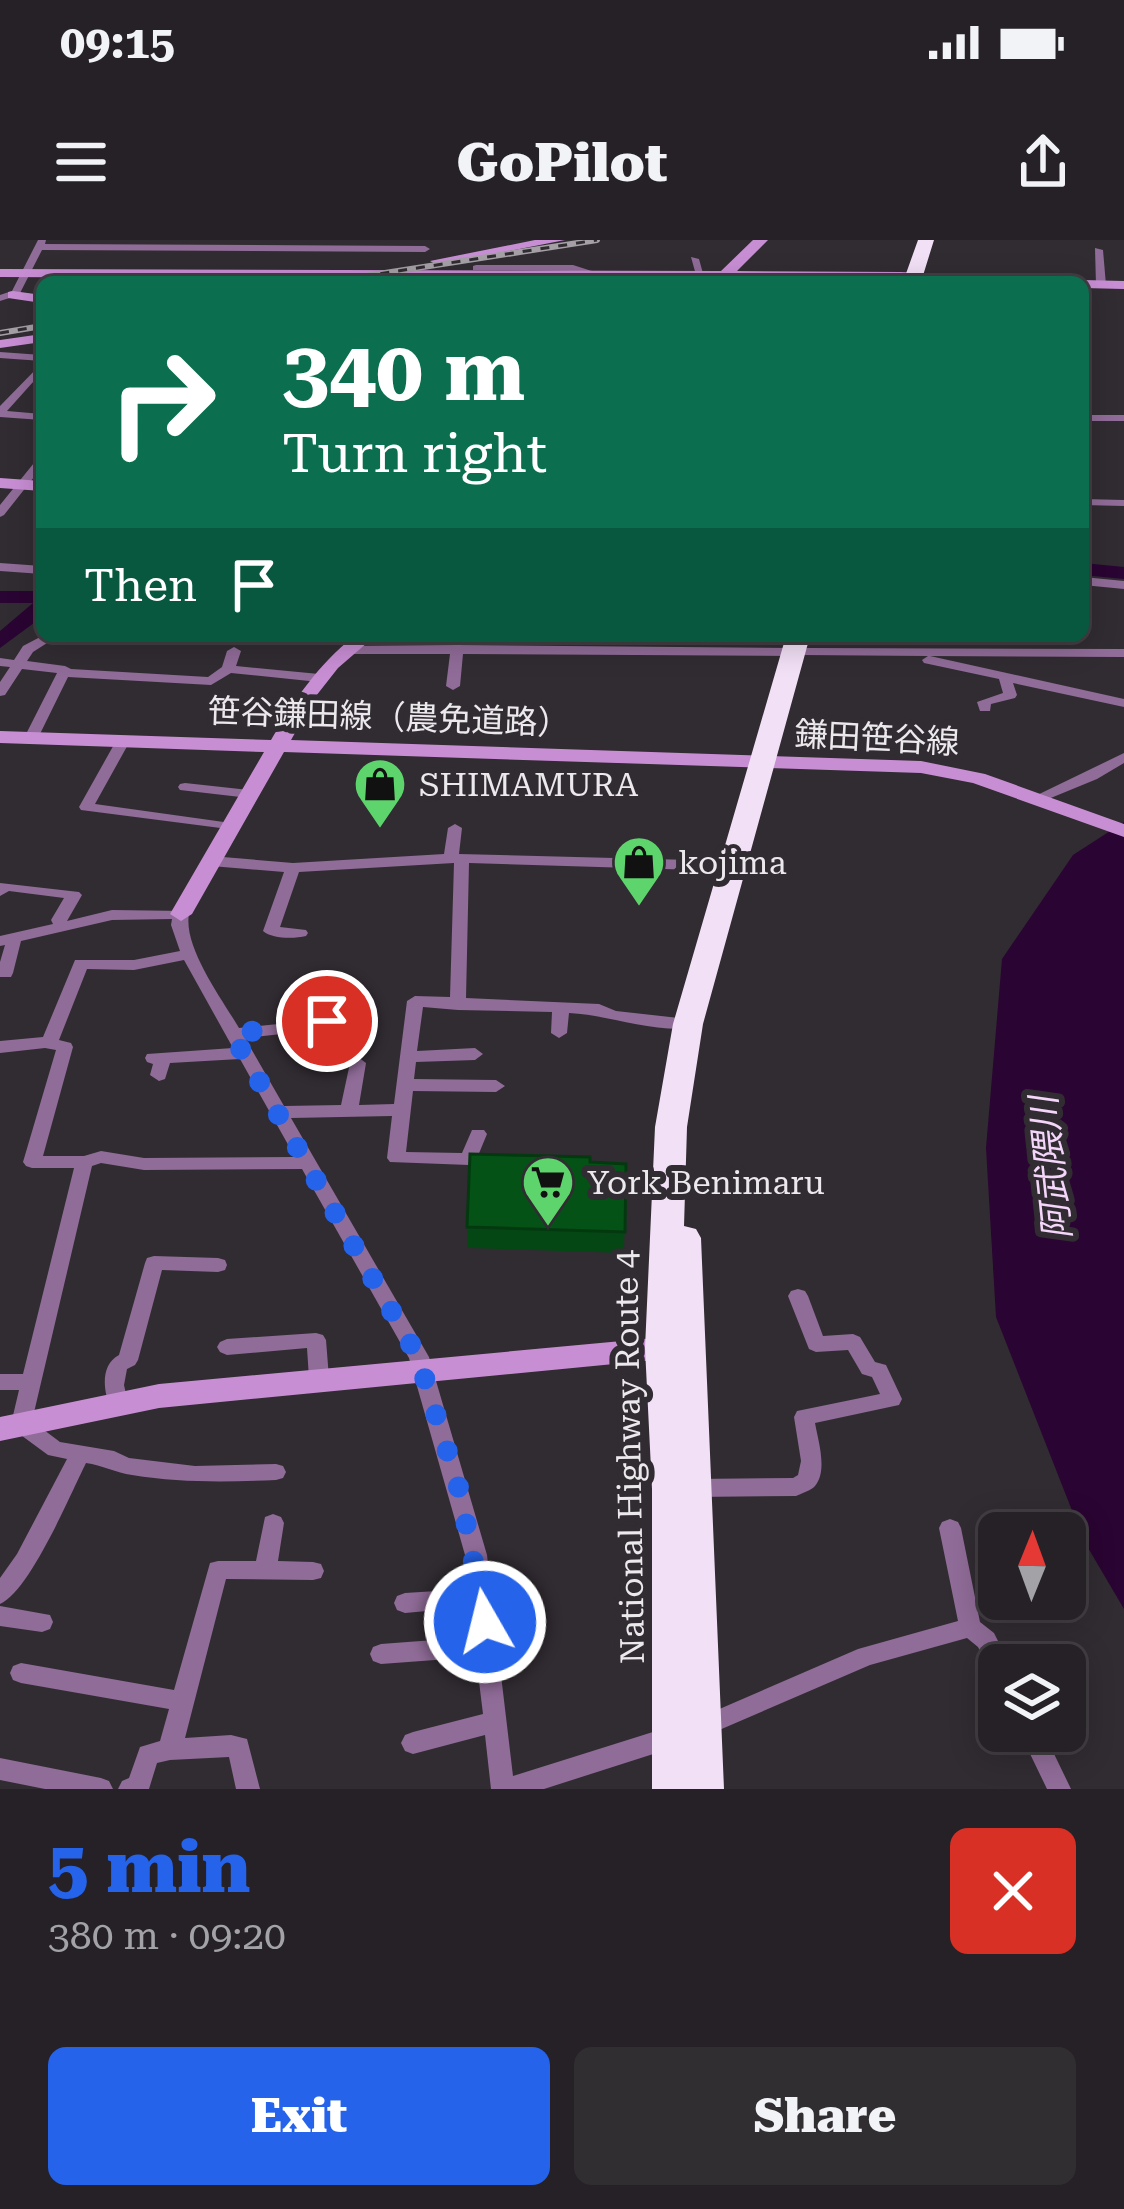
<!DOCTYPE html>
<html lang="en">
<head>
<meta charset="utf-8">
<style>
  :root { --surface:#252126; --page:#312e32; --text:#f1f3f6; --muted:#a3a3a7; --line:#423e43; --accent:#2563eb }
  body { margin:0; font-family:"Roboto Serif","Noto Sans JP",serif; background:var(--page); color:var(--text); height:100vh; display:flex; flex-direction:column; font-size:45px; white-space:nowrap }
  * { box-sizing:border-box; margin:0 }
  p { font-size:39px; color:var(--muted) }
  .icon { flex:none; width:66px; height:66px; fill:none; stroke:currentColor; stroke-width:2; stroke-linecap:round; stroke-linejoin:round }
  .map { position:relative; height:1549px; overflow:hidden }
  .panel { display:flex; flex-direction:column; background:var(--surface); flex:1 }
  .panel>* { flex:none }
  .hud { position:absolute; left:36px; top:36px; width:1053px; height:366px; border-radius:18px; box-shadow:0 6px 30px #0003,0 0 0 3px var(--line); background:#0b6e4f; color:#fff; overflow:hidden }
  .needle { width:78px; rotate:1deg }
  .fabs { position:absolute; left:978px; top:1272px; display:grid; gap:24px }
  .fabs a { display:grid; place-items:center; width:108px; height:108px; border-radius:18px; background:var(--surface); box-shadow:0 6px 30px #0003,0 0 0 3px var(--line); font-size:60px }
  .pin { position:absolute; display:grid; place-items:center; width:102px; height:102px; color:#fff; margin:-51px; border:6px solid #fff; border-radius:50%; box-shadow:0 3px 12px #0007 }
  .me { position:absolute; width:132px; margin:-66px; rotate:352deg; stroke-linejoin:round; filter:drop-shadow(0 0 9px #0008) }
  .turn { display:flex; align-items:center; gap:42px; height:252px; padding:0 48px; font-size:54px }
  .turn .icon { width:156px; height:156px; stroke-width:2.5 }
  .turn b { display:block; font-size:84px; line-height:102px }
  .then { display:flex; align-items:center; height:114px; padding:0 48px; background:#0003; gap:24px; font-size:45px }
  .round { display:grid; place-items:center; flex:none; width:126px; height:126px; border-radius:18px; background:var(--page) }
  .head { display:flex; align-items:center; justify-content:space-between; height:204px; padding:0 48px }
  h1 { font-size:72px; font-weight:800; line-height:90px; color:var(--accent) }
  .action { display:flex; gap:24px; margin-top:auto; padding:24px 48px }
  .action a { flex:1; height:138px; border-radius:18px; background:var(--accent); color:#fff; font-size:48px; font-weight:800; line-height:138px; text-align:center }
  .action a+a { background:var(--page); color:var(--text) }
  .status { display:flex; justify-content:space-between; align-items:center; height:84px; padding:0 60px; background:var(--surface); direction:ltr }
  .status svg { height:33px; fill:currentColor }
  header { display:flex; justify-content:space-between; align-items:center; height:156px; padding:0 48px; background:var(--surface); font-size:54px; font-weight:800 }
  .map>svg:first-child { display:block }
  .water { fill:#2a0432 }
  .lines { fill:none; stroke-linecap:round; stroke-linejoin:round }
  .river { fill:#2a0432; fill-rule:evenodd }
  .street { fill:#906c98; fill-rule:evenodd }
  .secondary { fill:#c88ed4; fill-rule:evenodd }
  .highway { fill:#f2e0f6; fill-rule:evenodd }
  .rail-casing { stroke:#a4a0a5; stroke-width:6 }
  .rail { stroke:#312c32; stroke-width:3; stroke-dasharray:9; stroke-linecap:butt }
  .wall { fill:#044714 }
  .building { fill:#055217; stroke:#043910; stroke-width:3 }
  .route { stroke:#2563eb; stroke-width:21; stroke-dasharray:0 37.8 }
  .labels { text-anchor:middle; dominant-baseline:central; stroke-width:12; stroke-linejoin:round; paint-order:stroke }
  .street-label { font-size:33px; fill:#ece9ed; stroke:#312c32 }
  .poi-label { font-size:33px; fill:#ece9ed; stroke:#312c32; text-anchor:start }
  .water-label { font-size:36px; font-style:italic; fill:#f4d6fa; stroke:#312c32 }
</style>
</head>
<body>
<div class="status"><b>09:15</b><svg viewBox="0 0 49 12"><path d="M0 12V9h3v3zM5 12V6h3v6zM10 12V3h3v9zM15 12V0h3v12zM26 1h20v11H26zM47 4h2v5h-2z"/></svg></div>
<header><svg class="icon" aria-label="menu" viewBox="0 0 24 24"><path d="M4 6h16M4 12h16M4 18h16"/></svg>GoPilot<svg class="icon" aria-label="share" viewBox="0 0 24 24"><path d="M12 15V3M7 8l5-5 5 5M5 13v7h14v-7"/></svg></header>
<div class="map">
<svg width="1124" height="1549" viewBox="0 0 1124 1549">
  <rect width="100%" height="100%" fill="#312c32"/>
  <path class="water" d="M1124,582v787l-40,-68 -88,-224 -10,-169 16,-189 71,-104z"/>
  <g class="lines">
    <path class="river" d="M1083,323l41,4v12l-41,-4z
      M0,351h42v26l-42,31v-17l33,-28h-33z"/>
    <path class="street" d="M38,0h8l-1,4 380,2 5,3 -5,3 -383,-2 -23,45 -19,6v-6l12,-4z
      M1095,8l8,2 3,35 -5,3 -5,-3z
      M691,17l8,2 5,18 -8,-2z
      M476,25h97l28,9 -14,8h-241l5,-3 231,-2 5,-2 -14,-4 -100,-1v-4z
      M71,33l233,3 5,3 -5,3 -236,-4 -2,-2z
      M0,112l42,3v6l-42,-3z
      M42,123v9l-35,39 35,3v6l-42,-3v-11z
      M1083,175h41v6h-41z
      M42,217v10l-38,48 -4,2v-12l38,-47z
      M1083,259l41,1v6l-41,-1z
      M0,323l42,3v8l-42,-3z
      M1083,337l41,4v8l-41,-4z
      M42,396h16l-25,16 -6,9 38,5 6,3 137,8 14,-10 5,-16 7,-4 7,4 -5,15 83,8 7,4 -7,4 -88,-9 -20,12 -143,-8 -30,61 -7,4 -7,-4 33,-65 -35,-4 -17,26 -5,1v-14l10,-15 -10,-1v-8l14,2 9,-14z
      M457,405l336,3 7,4 -7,4 -330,-2 -3,32 -7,4 -7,-4 4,-32h-103l-7,-4 7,-4z
      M807,408l317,1v8l-194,-1 194,43v8l-111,-24 4,12 -2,3 -24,6 -1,7h-10l-3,-9 26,-9 -4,-14 -75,-16 -2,-3 6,-4 -126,-1 -2,-3z
      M123,497l7,4 -35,63 136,19 5,1 2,3 -2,3 -155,-20 -2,-3 37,-66z
      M1124,513v10l-27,16 -56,23 -5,1 -7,-4z
      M185,543l64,7 7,4 -7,4 -69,-8 -2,-3 2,-3z
      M455,584l7,4 -3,26 271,7 8,5 -8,5 -261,-8 -3,135 133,6 17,7 72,8 8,5 -2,4c-42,5 -84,-13 -125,-15l-2,20 -8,5 -8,-5 1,-21 -94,-2 -35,-3 -6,44 58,-3 8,6 -8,6 -59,2 -2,17 82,1 9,6 -9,6 -83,-1 -7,61 56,1 10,-23h12l3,4 -12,29 -6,2 -79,-3 -3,-4 5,-42 -101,2 138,239 58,198 10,84 3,7 -2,4 15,126 159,-50 8,3 4,8 -4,8 -8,3 -128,41h-53l-6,-54 -72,19 -8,-3 -4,-8 4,-8 8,-3 70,-18 -7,-57 -95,7 -8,-3 -3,-7 3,-7 8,-3 93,-7 -3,-30 -66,6 -8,-3 -3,-7 3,-7 8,-3 64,-4 -4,-34 -56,-197 -107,-189 -158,1 -43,-7 -9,3 -60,255 28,21 54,9 15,7 66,8 81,-2 7,2 3,6 -3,6 -7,2c-49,2 -95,3 -144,-5 -16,-2 -30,-10 -46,-12 -16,32 -56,128 -86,141v-26l17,-24 50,-95 -19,-4 -34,-25 -3,-6 8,-34h-19v-16h23l51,-206h-42l-6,-2 -3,-4 33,-112 -11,-2 -45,5v-12l43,-4 32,-77h59l46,-9 -9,-26 1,-6 -60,1 -91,21 -8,32 -2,4h-11v-15l5,-17 -5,1v-10l53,-12 -2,-4 13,-22 -55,-7 -9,5v-13l79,9 3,3 -15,26 45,-11 74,1 3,3c-6,33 33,85 50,114l117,-12 8,5 -8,5 -111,12 39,68 57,-1 9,-42 8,-6 8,6 -7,42 35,-1 13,-103 8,-5 35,1 4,-134 -155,9 -19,55 26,3 2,3 -2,3c-12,3 -34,3 -43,-5l21,-59 -73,-6 -8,-5 8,-5 82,7 151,-9 4,-26zM184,720l49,88 -86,6 -2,4 2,4 6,2 -3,11 9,6 6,-2 5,-16 70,-4 55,98 -151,1 -43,-7 -17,5h-41l30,-109 -2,-4 -12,-3 28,-71 47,1z
      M154,1016l64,2 7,2 2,5 -2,5 -7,2 -56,-2 -24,90 -3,5 -8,4 -3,16 4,18 -3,6 -7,2 -7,-2c-8,-18 -11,-44 8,-54l26,-92 2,-5z
      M798,1049l7,2 3,5 15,40 30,-2 7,3 15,25 11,3 16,34 -3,6 -84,18c3,17 13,48 0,63 -3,4 -15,8 -19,10l-103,1 -7,-3 -4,-6 4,-6 7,-3 100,-1 5,-3 3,-14 -7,-44 3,-6 83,-17 -8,-17 -10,-3 -14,-24 -32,2 -7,-3 -21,-53 3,-5z
      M316,1093l7,2 3,5 3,38 -3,5 -7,3 -7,-3 -3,-5 -2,-30 -80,7 -7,-3 -3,-5 3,-5 7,-3z
      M273,1274l8,3 3,6 -6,38 35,1 8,2 3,7 -3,7 -8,2 -87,-1 -41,159 46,-3 16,4 13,50h-24l-7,-32 -59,3 -13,3 -8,26h-31l4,-8 7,-3 11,-31 20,-6 9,-32 -148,-26 -8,-3 -3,-7 3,-7 8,-3 153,27 36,-127 8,-2h38l9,-44z
      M950,1279l8,3 3,6 19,94 14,11 16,32h-11v10l-8,-3 -13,-25 -11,-9 -97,27 -160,69 -8,4 -8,-4 -4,-7 4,-7 164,-71 100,-28 -19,-93 3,-6z
      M0,1366l50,9 3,7 -3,7 -8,3 -42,-6z
      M1019,1491h24l28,58h-24z
      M0,1518l101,20 8,3 4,8h-68l-45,-9z"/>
    <path class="secondary" d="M535,0h30l-128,25 -7,-4z
      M753,0h15l-31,31 164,1 136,6 7,4 -1044,-5v-8l721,2z
      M1083,40l41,1v8l-41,-1v-6h-6z
      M13,51l29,4v8l-34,-5v-6z
      M42,94v8l-42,6v-8z
      M0,238l42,3v10l-42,-3z
      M354,396h21l-37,32 -22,28 -25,44 630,21 64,13 139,50v13l-151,-54 -52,-10 -637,-21 -92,162 -11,7 -11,-7 94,-162 -264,-9v-12l271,9c24,-41 46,-74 83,-104z
      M676,1096l10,3 4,8 -4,8 -10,3 -517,50 -159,33v-24l159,-33z"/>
    <path class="highway" d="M918,0h16l-13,42h-18z
      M786,396h24l-107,388 -16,103 -3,99 12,3 5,9 23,551h-72v-300l-7,-141 10,-221 18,-103z"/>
    <g class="rail-casing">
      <path id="rail" d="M327,42l270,-42
        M0,93l42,-7"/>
    </g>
    <use href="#rail" class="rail"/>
  </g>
  <path class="wall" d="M590,922l36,2 -2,89 -156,-5 -1,-21z"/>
  <path class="building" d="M470,914l120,3v5l36,2 -1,68 -158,-5z"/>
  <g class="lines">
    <path class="route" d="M327,781l-95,13 186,323 42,135 25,130"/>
  </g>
  <defs>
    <g id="shop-pin" transform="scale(2.7)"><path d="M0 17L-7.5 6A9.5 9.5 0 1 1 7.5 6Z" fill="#5ed56c" stroke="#312c32"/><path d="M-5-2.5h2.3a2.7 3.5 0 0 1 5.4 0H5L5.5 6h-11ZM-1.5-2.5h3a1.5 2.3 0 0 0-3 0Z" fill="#111"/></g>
    <g id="supermarket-pin" transform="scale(2.7)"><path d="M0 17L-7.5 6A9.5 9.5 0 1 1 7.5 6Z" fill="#5ed56c" stroke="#312c32"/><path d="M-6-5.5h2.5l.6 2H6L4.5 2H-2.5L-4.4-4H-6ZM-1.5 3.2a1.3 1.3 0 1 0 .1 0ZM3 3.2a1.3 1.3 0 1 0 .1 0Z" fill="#111"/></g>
  </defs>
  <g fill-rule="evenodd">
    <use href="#shop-pin" x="380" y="544"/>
    <use href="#shop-pin" x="639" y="622"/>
    <use href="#supermarket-pin" x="548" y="942"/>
  </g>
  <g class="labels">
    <g class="street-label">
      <text transform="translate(389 477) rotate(2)">笹谷鎌田線（農免道路）</text>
      <text transform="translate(877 498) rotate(3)">鎌田笹谷線</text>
      <text transform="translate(629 1217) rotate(-91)">National Highway Route 4</text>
    </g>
    <g class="poi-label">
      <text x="419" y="544">SHIMAMURA</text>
      <text x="678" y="622">kojima</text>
      <text x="587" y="942">York Benimaru</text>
    </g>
    <g class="water-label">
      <text transform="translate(1051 928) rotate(-96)">阿武隈川</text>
    </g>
  </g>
</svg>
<div class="fabs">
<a><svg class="needle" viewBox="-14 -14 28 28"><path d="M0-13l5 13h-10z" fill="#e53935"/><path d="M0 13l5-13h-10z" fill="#a3a3a7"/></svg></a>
<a><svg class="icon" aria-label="layers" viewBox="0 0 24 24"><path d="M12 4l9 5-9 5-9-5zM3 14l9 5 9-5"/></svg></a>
</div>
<div class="pin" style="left:327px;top:781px;background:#d93025"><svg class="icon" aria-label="arrive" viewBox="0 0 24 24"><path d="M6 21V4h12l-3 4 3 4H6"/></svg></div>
<svg class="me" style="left:485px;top:1382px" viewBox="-20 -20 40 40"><circle r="17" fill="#2563eb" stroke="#fff" stroke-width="3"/><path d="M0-11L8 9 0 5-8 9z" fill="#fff"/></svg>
<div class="hud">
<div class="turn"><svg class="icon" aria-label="right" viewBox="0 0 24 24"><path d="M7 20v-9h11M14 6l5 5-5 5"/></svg><div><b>340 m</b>Turn right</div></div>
<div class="then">Then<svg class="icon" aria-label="arrive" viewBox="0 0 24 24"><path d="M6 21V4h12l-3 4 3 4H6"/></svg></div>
</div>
</div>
<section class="panel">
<div class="head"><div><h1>5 min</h1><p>380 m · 09:20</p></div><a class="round" style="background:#d93025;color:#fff"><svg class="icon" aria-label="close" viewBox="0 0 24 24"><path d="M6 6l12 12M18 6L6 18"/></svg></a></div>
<div class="action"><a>Exit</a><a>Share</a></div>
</section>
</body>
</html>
